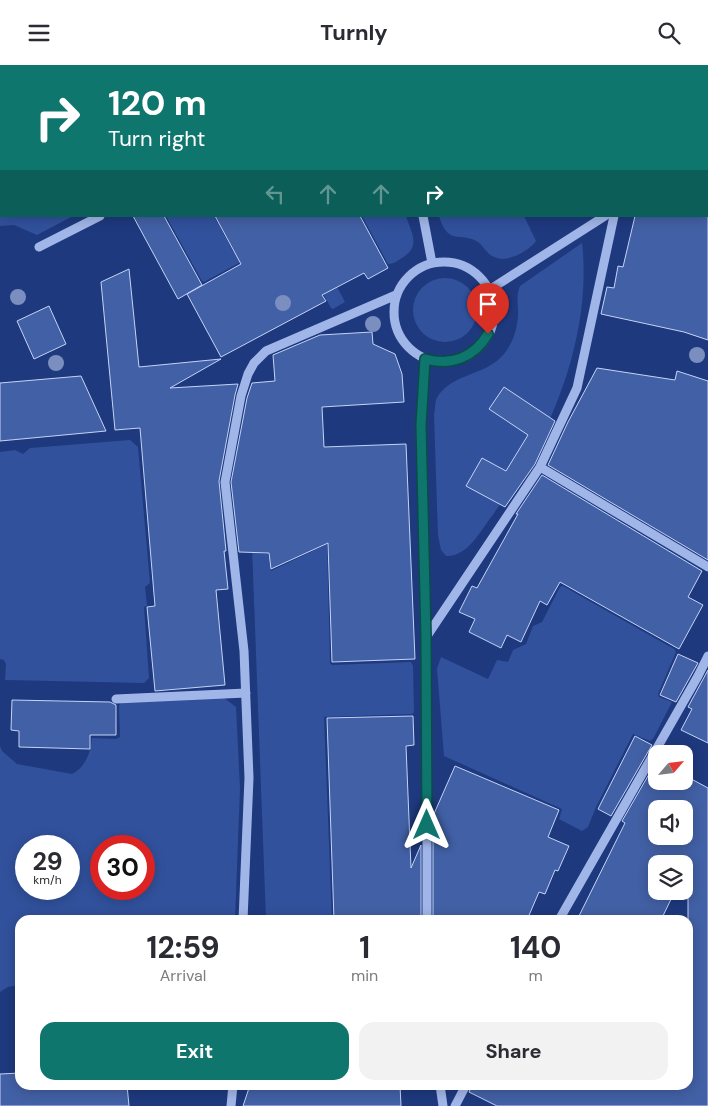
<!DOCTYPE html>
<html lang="en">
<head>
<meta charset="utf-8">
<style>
  :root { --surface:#fff; --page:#f2f2f3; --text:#2b2b33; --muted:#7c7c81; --accent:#0f766e }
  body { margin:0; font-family:"DM Sans",sans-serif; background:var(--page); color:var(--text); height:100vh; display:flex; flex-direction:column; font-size:19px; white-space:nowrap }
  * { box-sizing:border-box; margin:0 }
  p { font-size:16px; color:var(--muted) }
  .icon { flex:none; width:28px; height:28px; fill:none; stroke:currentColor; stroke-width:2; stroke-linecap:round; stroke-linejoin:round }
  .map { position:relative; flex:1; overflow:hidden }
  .panel { position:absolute; left:15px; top:850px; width:678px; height:175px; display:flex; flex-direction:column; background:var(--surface); border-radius:15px; box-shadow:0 2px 12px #0003 }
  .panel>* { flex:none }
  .top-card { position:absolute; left:0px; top:0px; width:709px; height:152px; box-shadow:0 2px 12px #0003; background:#0f766e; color:#fff; overflow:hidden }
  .needle { width:32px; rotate:62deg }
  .fabs { position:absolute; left:648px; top:680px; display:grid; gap:10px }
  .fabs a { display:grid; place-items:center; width:45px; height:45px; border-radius:10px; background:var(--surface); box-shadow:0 2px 12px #0003; font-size:25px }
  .speed { position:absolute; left:15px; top:770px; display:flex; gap:10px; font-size:25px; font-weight:700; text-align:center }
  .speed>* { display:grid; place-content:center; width:65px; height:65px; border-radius:50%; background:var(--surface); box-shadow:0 2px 12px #0003; line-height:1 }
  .speed small { font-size:12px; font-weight:400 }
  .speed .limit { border:8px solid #d22; background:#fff; color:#111 }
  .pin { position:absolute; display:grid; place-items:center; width:42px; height:42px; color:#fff; margin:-51px -21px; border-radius:50% 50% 50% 0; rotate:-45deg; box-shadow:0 0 5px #0007 }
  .pin .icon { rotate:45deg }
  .me { position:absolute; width:55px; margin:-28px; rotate:0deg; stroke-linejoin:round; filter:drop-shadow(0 0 4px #0008) }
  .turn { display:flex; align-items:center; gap:18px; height:105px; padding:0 25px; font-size:22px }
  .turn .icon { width:65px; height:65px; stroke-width:2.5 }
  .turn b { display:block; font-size:35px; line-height:42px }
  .lanes { display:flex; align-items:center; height:48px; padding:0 25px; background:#0003; justify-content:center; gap:25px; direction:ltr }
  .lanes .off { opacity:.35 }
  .eta { display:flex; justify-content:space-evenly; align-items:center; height:85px; text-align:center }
  .eta b { font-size:30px; font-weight:700; line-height:35px }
  .action { display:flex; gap:10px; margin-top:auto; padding:10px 25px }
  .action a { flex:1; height:58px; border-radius:15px; background:var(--accent); color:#fff; font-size:20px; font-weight:700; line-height:58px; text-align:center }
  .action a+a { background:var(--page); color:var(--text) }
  header { display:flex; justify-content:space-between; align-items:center; height:65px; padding:0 25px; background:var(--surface); font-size:22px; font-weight:700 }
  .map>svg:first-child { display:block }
  .green { fill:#31519c; fill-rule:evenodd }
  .building { fill:#4260a5; stroke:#c5d4f6; fill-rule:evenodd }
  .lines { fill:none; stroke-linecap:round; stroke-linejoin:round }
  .minor { stroke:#a1b6e8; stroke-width:9 }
  .tree { fill:#7a8ec0 }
  .route-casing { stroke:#0a4d48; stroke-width:12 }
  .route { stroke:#0f766e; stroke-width:9 }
</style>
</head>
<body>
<header><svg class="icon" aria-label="menu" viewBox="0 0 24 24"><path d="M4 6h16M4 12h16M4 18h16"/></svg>Turnly<svg class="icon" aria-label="search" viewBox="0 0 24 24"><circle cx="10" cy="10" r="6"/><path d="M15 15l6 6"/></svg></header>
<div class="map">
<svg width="708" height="1041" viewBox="0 0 708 1041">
  <rect width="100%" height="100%" fill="#1e397e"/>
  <path class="green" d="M0,63l1,88h72l-36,19 -23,-10 -14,1z
    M166,151h48l19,35 15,7 -44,24 -2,-1z
    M281,151l22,6 42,80 -12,7 -2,-1z
    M362,151h44c6,19 15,30 -4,42 -5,3 -8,6 -14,6z
    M439,151h85l12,25c-5,8 -23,18 -33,18 -4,0 -8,-2 -11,-3 -6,-4 -9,-10 -14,-14 -17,-11 -30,5 -39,-26z
    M582,178c9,79 -20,162 -59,229 -9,15 -21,29 -31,44 -12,15 -24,41 -46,40l-5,-6 -3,-15 -4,-120c1,-5 1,-11 2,-15 11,-25 46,-24 64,-42 12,-11 18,-29 18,-45 0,-10 -2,-17 2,-27z
    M413 245a32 32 0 1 1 64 0a32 32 0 1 1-64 0Z
    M130,375l8,7 12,136 -5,4 2,19 -3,1 5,71 -5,5 -139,-3 1,-16 -2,-4 -4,-1v-207l15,-2 8,4 7,-6z
    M327,479l3,119 2,2 79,-3 2,4 1,46 -2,2 -88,3 8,203h-66l-14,-373h3l2,6 11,1 3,17z
    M563,521l111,63 2,3 -18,42 1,3 13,5 -19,37 -3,2 -17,-7 -37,73 -8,20 -6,4 -23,-12 3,-10 -118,-53 -7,-87 4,-12 47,22 9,-19 11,2 5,-12 13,-6 7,-18 9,-4 18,-35z
    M223,632l13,10 4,81 -5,132h-215v65l-12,2 -8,5v-246l2,5 15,13 55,10c13,-6 19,-22 20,-36l24,1 4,-2 -1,-31 2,-4zM26,781h43v43h-43zM101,781h43v43h-43z"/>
  <path class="building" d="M133,151h31l38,69 -24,14z
    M215,151h145l28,52 -20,11 -4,-6 -42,22 4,6 -105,56 -34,-63 54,-30z
    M635,151h73v124l-24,-8 -83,-18 6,-27 7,1 4,-22 5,1z
    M129,204l10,98 82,-8 -51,29 68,-4 -3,11 -16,86 7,70h-2l4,38 -12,1 9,95 -70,6 -8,-84 8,-1 -15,-178 -25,2 -14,-148z
    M49,241l17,38 -32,15 -17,-38z
    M372,267l1,12 22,10 7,20 2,28 -82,5 2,40 82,-3 9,215 -83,3 -4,-119 -57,26 -2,-16 -30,-1 -8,-70 16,-84 5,-15 23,-2 -2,-26 47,-20z
    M597,303l78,12 2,-9 31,10v179l-160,-95 20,-43z
    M81,311l25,55 -106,10v-58z
    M504,322l51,34 -20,43 -30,43 -39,-21 16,-28 24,13 22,-36 -39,-26z
    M542,410l160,96 -14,26 15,8 -24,44 -119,-67 -13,23 -7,-4 -19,41 -14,-7 -6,13 -32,-16 6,-13 -16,-7 13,-26 5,2 41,-74h-2z
    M678,589l20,9 -22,39 -16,-7z
    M708,605v73l-27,-13 11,-21 -4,-2z
    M12,635l98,2 6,3v30h-26v14l-71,-2v-16l-8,-1z
    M413,651l1,29 -8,1 5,122 10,-23v75h-87l-7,-202z
    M635,671l17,9 -41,71 -13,-7z
    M656,697v19h28v-6l24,13v318h-211l-28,-14 3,-7h216v-219l-4,8v-10h-28v27h19l-14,29h-84l48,-97 -3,-2zM656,744h28v27h-28z
    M455,701l104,44 -11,27 21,9 -11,25 -3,-1 -10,24 -6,-2 -12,28h-94v-104z
    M20,1008v12h107l2,21h-129v-32z
    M250,1020h150l1,21h-158z"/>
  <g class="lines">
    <path class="minor" d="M240,0l2,1
      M396,0v1
      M334,1l2,-1
      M708,91v-1
      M423,151l9,47
      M39,182l61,-31
      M394 247a50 50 0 1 1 100 0a50 50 0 1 1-100 0Z
      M489,225l116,-74
      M425,294l-4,65 6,213v283
      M540,402l168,100
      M427,571l113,-169 37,-79 37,-172
      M116,634l130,-6
      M243,855l6,-142 -5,-127 -19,-169 16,-86 7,-22 6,-11 12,-12 130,-56
      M559,855l139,-244 10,-20
      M440,1020l3,21
      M231,1041l2,-21
      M455,1041l11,-21"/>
  </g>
  <g class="tree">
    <circle cx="18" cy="232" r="8"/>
    <circle cx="283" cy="238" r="8"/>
    <circle cx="373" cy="259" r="8"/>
    <circle cx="697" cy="290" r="8"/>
    <circle cx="56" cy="298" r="8"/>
  </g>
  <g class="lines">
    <g class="route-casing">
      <path id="route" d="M427,760l-1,-188 -5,-212 4,-66c26,7 49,-1 63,-25"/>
    </g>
    <use href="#route" class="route"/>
  </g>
</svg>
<div class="fabs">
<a><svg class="needle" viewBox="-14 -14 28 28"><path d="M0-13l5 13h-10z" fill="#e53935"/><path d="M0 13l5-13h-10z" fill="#7c7c81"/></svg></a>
<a><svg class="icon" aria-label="sound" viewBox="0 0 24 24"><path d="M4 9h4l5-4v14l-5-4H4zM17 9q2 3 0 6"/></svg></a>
<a><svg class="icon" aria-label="layers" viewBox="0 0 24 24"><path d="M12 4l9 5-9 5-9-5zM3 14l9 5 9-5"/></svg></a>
</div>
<div class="speed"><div>29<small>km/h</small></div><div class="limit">30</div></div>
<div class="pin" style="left:488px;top:269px;background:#d93025"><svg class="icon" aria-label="arrive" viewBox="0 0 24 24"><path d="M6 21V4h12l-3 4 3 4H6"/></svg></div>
<svg class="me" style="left:427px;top:760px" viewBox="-20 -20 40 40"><path d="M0-17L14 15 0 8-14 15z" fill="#0f766e" stroke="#fff" stroke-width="4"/></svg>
<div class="top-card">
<div class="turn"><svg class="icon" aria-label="right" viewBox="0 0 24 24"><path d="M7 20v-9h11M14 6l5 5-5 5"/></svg><div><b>120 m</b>Turn right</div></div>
<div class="lanes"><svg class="icon off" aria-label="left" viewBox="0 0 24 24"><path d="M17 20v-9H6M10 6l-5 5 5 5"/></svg><svg class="icon off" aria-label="ahead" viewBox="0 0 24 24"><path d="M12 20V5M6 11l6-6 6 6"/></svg><svg class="icon off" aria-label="ahead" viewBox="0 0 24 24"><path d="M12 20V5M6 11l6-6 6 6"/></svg><svg class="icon" aria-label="right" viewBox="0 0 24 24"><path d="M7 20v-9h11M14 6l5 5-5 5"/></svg></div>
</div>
<section class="panel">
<div class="eta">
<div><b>12:59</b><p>Arrival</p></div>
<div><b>1</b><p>min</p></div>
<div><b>140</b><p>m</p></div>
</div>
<div class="action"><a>Exit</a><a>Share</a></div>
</section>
</div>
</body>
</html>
